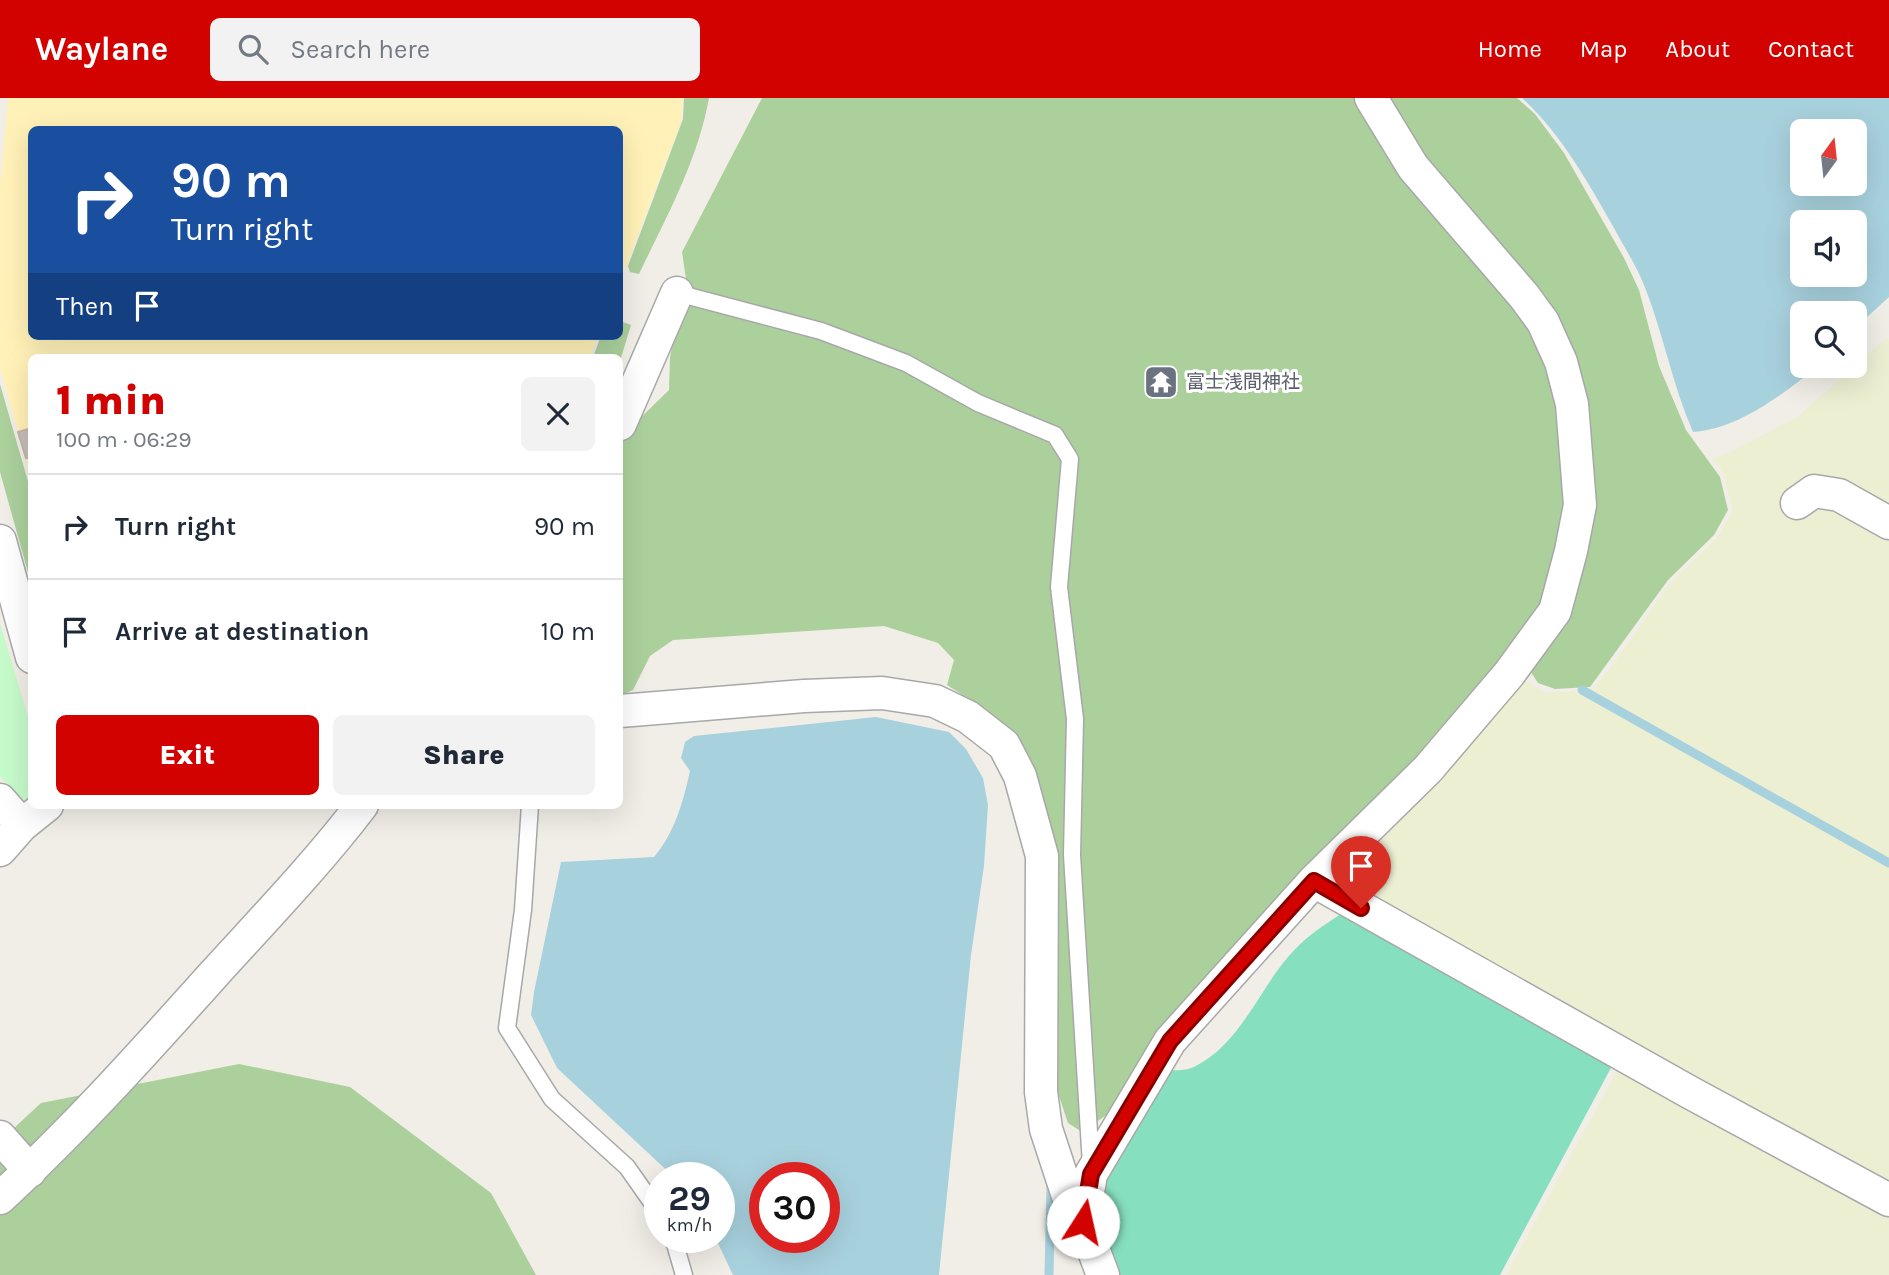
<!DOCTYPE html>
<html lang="en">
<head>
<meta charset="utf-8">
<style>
  :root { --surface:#fff; --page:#f2f2f3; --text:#1f2937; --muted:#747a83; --line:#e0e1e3; --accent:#d10200 }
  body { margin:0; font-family:Karla,"Noto Sans JP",sans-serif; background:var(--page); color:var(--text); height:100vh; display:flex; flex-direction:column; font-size:26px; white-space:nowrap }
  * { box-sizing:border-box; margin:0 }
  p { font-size:23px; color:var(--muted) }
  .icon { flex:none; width:38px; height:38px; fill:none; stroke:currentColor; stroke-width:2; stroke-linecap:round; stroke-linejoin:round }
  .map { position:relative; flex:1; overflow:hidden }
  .drawer { position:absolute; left:28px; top:256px; width:595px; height:455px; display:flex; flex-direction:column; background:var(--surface); border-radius:10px; box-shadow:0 7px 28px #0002 }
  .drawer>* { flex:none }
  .top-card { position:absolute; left:28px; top:28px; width:595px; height:214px; border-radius:10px; box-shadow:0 7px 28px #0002; background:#1a4fa0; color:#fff; overflow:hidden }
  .needle { width:46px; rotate:15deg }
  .controls { position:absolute; left:1790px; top:21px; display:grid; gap:14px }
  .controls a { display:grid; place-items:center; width:77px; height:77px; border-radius:10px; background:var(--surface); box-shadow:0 7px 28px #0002; font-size:35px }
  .speed { position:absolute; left:644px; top:1064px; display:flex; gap:14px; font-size:35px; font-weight:700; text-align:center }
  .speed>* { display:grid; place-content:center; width:91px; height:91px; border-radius:50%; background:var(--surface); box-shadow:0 7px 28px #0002; line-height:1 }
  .speed small { font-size:18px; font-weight:400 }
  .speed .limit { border:10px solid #d22; background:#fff; color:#111 }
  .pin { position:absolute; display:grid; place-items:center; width:60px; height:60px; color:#fff; margin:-72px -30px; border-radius:50% 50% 50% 0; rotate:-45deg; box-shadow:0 0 7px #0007 }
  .pin .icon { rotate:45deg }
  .me { position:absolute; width:77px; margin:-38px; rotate:10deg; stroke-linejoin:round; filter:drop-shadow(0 0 5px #0008) }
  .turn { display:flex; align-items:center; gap:24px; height:147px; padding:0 28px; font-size:32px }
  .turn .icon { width:91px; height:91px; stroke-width:2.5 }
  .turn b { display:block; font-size:49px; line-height:60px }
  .then { display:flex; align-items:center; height:66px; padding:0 28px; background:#0003; gap:14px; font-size:26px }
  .round { display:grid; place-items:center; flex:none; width:74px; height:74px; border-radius:10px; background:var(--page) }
  .summary { display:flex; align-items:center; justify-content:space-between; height:119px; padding:0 28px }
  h1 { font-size:42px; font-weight:800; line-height:52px; color:var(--accent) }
  .action { display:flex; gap:14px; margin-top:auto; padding:14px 28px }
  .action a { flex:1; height:80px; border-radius:10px; background:var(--accent); color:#fff; font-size:28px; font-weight:800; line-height:80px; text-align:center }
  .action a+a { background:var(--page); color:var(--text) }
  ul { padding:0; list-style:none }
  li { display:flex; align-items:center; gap:21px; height:105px; padding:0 28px; border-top:2px solid var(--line) }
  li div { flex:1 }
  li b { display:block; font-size:26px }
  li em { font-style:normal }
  header { display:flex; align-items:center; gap:42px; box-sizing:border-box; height:98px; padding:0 35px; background:var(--accent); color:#fff }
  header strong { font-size:33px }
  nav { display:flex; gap:38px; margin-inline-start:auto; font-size:24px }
  .search { width:490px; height:63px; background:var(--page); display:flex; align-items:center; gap:18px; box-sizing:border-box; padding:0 24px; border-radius:10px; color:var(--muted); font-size:26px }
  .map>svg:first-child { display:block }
  .farmland { fill:#edefd3 }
  .forest { fill:#abd09c }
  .sand { fill:#fff1b7 }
  .park { fill:#c5faca }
  .pitch { fill:#86dfbe }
  .water { fill:#a8d1de; fill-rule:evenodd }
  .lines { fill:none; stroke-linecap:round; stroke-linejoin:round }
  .stream { stroke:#a8d1de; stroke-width:9 }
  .building { fill:#c6beb6; stroke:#c3b5a9; stroke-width:2 }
  .service-casing { stroke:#a8a8a8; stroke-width:19 }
  .minor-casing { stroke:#a8a8a8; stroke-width:35 }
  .service { stroke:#fff; stroke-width:16 }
  .minor { stroke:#fff; stroke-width:32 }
  .route-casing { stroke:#880100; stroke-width:18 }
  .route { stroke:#d10200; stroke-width:12 }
  .labels { text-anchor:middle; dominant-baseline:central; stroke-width:6; stroke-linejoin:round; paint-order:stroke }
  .worship-label { font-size:19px; fill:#5b616d; stroke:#fff; text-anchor:start }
</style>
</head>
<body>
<header>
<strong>Waylane</strong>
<div class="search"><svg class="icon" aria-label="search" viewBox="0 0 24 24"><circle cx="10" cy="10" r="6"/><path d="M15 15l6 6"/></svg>Search here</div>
<nav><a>Home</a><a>Map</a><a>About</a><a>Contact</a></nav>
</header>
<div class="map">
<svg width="1889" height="1177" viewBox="0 0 1889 1177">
  <rect width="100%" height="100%" fill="#f1eee7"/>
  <path class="farmland" d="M1885,241l4,1v170l-95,-20 11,28 12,-9 10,-4 62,31v323l-298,-168 17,-20 62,-88 46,-44 17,-29 -10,-37 -11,-15 21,-7 64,-34z
    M1519,578l26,17 29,-2 315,176v325l-562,-311z
    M1621,965l268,149v63h-383z"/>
  <path class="forest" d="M684,0h25c-11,62 -43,120 -70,176l-9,-2 -2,-6 55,-147z
    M762,0h755l18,16 29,39 60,105 15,32 20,76 27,64 34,47 8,33 -14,25 -46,45 -78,107 -35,2 -17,-6 -9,-14 -401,431 -46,32 -14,-9 -18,-54 3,-50 -44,-289 -25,-21 -37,-24 7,-25 -16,-17 -54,-17 -211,14 -23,16 -17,34 -13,6v-249l4,-13 45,-44 1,-33 16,-78 -4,-27z
    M620,223l11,4 -11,36v-4h-27l8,-21h19z
    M0,286l31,108v91l-31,-111z
    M239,966l111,23 141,106 45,82h-536v-134l41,-38z"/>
  <path class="sand" d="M8,0h675l-2,23 -61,161v-152h-588v206h566l-8,21h-558l-1,122 -31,-111v-181z"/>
  <path class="park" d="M0,525l31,104v72h-8l-23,-22z"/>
  <path class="pitch" d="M1343,815l270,151 -113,211h-384l-9,-36 -5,-62 60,-106c10,-1 24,0 32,-4 46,-23 63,-74 94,-110 15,-18 35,-32 55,-44z"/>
  <path class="water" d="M1522,0h367v199l-34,31v-15h-53v53h16l-2,2c-35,27 -77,61 -123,64 -21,-48 -30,-100 -49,-147 -8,-20 -20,-38 -30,-57 -27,-47 -52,-93 -92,-130zM1802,33h53v53h-53zM1802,124h53v53h-53z
    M876,619l73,15 17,17 17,29 5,27 -4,61 -13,89 -32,320h-206l-18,-38h4v-59h-44l-118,-110 -26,-53 3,-23 27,-130 93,-5c21,-25 29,-55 36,-86l-9,-13 4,-16 9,-6zM765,1080h59v59h-59z"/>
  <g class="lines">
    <path class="stream" d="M1582,592l307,173
      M1049,1177l2,-89"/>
  </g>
  <path class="building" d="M32,330v29l-6,1 -8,-26z"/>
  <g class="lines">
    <g class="service-casing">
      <path id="service" d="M677,195l144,38 85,32 72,40 77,32 15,24 -11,128 16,132 -3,136 19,310
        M530,707l-7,105 -16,118 45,71 75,68 33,47
        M673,1139l11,38"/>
    </g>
    <g class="minor-casing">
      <path id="minor" d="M620,326l57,-131
        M1797,405l17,-12 25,4 50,28
        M0,443l32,116
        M620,613l184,-15 78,-3 53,8 33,16 36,28 16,31 22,80 -1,236 5,37 22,67 15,26 20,53
        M0,702l22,25
        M0,752l22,-25 25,-20
        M1314,783l377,212 198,107
        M0,1039l30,34
        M0,1100c76,-70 145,-147 214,-224 50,-55 103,-110 148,-169
        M1083,1124l8,-48 79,-133 144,-160 114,-112 81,-95 46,-63 16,-60 9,-46 -8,-101 -11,-42 -18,-40 -19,-26 -111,-129 -42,-69"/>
    </g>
    <use href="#service" class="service"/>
    <use href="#minor" class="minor"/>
  </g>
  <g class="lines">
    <g class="route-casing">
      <path id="route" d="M1083,1124l8,-48 79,-133 144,-160 47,27"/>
    </g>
    <use href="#route" class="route"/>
  </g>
  <defs>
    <g id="temple-square" transform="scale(1.75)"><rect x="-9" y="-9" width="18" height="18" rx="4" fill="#6b7280" stroke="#fff"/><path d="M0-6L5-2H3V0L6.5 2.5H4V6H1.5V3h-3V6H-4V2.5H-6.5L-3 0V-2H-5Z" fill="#fff"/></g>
  </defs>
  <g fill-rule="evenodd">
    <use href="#temple-square" x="1161" y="284"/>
  </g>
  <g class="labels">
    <g class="worship-label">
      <text x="1186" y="284">富士浅間神社</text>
    </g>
  </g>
</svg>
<div class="controls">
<a><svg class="needle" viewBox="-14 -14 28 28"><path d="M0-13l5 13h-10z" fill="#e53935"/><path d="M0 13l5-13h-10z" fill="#747a83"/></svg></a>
<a><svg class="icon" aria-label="sound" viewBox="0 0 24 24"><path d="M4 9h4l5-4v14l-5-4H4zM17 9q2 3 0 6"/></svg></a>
<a><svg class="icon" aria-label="search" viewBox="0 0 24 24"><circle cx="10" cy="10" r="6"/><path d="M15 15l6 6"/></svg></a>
</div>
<div class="speed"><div>29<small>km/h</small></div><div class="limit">30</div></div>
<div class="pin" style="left:1361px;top:810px;background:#d93025"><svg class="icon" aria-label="arrive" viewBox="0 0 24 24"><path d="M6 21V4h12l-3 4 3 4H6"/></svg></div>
<svg class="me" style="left:1083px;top:1124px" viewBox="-20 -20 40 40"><circle r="19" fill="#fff"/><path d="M0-13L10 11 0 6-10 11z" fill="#d10200"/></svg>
<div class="top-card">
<div class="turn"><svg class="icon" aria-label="right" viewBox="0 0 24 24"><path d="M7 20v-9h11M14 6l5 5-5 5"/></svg><div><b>90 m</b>Turn right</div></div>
<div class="then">Then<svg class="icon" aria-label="arrive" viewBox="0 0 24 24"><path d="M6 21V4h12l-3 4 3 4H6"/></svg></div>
</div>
<section class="drawer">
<div class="summary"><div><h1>1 min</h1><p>100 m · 06:29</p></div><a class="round"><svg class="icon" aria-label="close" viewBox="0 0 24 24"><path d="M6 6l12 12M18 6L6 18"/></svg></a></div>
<ul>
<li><svg class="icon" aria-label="right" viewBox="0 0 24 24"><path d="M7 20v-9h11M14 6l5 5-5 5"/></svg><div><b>Turn right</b></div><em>90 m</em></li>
<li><svg class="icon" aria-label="arrive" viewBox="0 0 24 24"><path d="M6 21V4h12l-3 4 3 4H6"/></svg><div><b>Arrive at destination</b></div><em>10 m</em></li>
</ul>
<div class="action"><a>Exit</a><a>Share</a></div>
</section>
</div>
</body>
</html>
